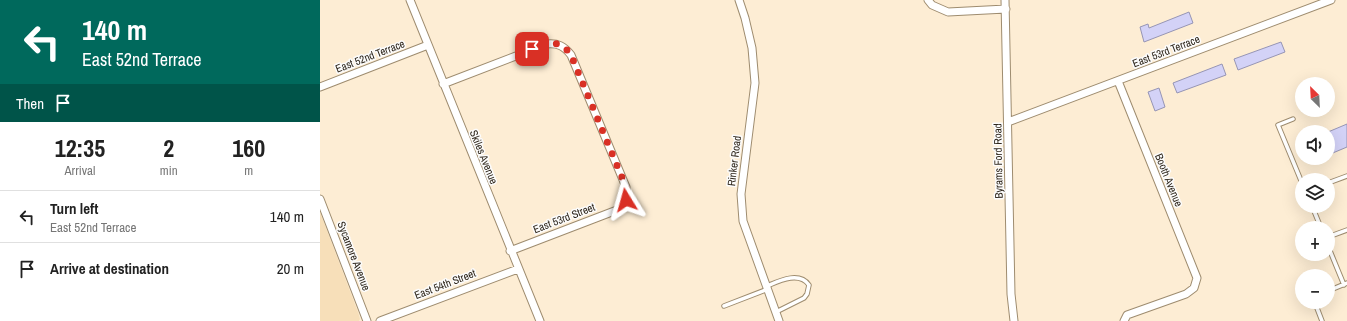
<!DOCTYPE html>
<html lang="en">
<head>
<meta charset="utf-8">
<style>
  :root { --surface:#fff; --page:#f6f6f6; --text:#222; --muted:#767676; --line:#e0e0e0 }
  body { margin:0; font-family:"Archivo Narrow",sans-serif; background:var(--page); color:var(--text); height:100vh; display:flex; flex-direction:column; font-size:15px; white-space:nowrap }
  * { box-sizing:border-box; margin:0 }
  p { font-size:13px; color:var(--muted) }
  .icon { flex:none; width:22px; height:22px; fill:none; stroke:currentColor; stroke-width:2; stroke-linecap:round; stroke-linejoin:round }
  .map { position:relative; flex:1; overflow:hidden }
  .panel { display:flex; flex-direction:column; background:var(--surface); width:320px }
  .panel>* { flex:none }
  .hud { background:#00695c; color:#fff; overflow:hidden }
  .needle { width:26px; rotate:336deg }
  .fabs { position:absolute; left:975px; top:77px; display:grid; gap:8px }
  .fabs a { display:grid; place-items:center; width:40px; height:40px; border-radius:50%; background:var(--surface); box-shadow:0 4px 16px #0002; font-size:20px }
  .pin { position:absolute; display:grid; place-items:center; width:34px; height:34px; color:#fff; margin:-17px; border-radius:8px; box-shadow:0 2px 6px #0006 }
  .me { position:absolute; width:44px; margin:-22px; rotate:352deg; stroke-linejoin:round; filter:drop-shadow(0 0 3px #0008) }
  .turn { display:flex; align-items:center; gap:14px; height:84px; padding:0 16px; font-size:18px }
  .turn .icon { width:52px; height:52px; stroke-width:2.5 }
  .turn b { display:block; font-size:28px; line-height:34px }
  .then { display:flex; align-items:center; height:38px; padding:0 16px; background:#0003; gap:8px; font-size:15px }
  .eta { display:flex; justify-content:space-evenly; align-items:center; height:68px; text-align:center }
  .eta b { font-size:24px; font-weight:700; line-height:28px }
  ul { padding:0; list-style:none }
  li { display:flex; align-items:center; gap:12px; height:52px; padding:0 16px; border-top:1px solid var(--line) }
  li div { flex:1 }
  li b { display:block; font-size:15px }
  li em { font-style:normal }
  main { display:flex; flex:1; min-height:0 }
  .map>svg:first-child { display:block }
  .built { fill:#f7dfb9 }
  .building { fill:#d3d2f7; stroke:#9695b4 }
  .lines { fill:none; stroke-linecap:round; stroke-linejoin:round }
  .lane-casing { stroke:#9e8c6f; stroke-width:5.5 }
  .street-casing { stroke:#9e8c6f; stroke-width:9 }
  .lane { stroke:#fff; stroke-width:3.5 }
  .street { stroke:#fff; stroke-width:7 }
  .route { stroke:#d93025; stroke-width:7; stroke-dasharray:0 12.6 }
  .labels { text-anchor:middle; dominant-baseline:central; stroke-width:3; stroke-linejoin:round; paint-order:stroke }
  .street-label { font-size:11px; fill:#2f271c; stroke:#fcfcfc }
</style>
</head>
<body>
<main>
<section class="panel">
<div class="hud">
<div class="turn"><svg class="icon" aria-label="left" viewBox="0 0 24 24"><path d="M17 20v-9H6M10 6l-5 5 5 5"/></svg><div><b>140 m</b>East 52nd Terrace</div></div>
<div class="then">Then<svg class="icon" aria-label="arrive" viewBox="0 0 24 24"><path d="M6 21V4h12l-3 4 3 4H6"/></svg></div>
</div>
<div class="eta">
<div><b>12:35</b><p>Arrival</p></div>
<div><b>2</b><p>min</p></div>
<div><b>160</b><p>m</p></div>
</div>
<ul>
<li><svg class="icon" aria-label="left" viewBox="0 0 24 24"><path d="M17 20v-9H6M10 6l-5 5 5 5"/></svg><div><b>Turn left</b><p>East 52nd Terrace</p></div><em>140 m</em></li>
<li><svg class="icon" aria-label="arrive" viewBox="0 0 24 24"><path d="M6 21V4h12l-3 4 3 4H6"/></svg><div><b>Arrive at destination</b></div><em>20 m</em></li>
</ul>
</section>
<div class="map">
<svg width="1027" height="321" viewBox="0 0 1027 321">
  <rect width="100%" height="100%" fill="#fdedd4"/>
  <path class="built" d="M0,212l38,100 2,7 -1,2h-39z"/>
  <path class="building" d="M869,12l4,11 -49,19 -4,-15 8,-3 1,4z
    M961,42l4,10 -47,18 -4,-11z
    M902,64l4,11 -49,18 -4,-10z
    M839,88l6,19 -10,4 -7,-19z
    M1027,124v23l-19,8v-23z"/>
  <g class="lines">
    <g class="lane-casing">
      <path id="lane" d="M973,119l-15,6 24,58
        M1008,183l19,-7
        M992,206l9,22
        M1008,237l19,-7
        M1008,246l16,39
        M447,286c12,-5 32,-15 42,-1l-2,9 -3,4 -28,14
        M1008,291l19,-8
        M997,302v6l5,13
        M404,306l44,-17"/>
    </g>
    <g class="street-casing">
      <path id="street" d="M90,0l130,321
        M419,0l6,18 7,30 3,35 -14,111 2,27 36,100
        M608,0l4,5 16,7 58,-3
        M685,0l6,294 3,27
        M798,81l79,197 -3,10 -8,6 -59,21 -3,6
        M123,84l104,-40c11,-1 17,2 24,11l55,132c2,10 -1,16 -9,23l-107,41
        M0,87l108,-42
        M688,122l323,-122
        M0,199l47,122
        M60,321l138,-52"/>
    </g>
    <use href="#lane" class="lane"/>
    <use href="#street" class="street"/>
  </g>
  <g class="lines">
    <path class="route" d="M212,49c17,-6 27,-11 39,6l55,132 1,6 -1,7"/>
  </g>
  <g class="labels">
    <g class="street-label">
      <text transform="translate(846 51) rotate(-21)">East 53rd Terrace</text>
      <text transform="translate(50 56) rotate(-21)">East 52nd Terrace</text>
      <text transform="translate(164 157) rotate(68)">Skiles Avenue</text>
      <text transform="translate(414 161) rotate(-83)">Rinker Road</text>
      <text transform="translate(678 161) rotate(-91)">Byrams Ford Road</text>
      <text transform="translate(849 180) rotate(68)">Booth Avenue</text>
      <text transform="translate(244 218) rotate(-21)">East 53rd Street</text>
      <text transform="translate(34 256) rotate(69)">Sycamore Avenue</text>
      <text transform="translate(125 284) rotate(-21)">East 54th Street</text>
    </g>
  </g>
</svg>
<div class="fabs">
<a><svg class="needle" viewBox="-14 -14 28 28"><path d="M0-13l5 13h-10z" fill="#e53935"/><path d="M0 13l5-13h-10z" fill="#767676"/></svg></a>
<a><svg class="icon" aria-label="sound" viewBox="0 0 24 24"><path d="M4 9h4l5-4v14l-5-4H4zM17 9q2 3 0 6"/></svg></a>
<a><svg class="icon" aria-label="layers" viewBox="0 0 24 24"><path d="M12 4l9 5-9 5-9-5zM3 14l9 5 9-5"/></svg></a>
<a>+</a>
<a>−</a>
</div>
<div class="pin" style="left:212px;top:49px;background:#d93025"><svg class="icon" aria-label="arrive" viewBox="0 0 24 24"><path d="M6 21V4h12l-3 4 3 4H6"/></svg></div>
<svg class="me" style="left:306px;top:200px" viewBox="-20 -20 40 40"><path d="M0-17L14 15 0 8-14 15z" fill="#d93025" stroke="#fff" stroke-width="4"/></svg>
</div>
</main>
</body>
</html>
